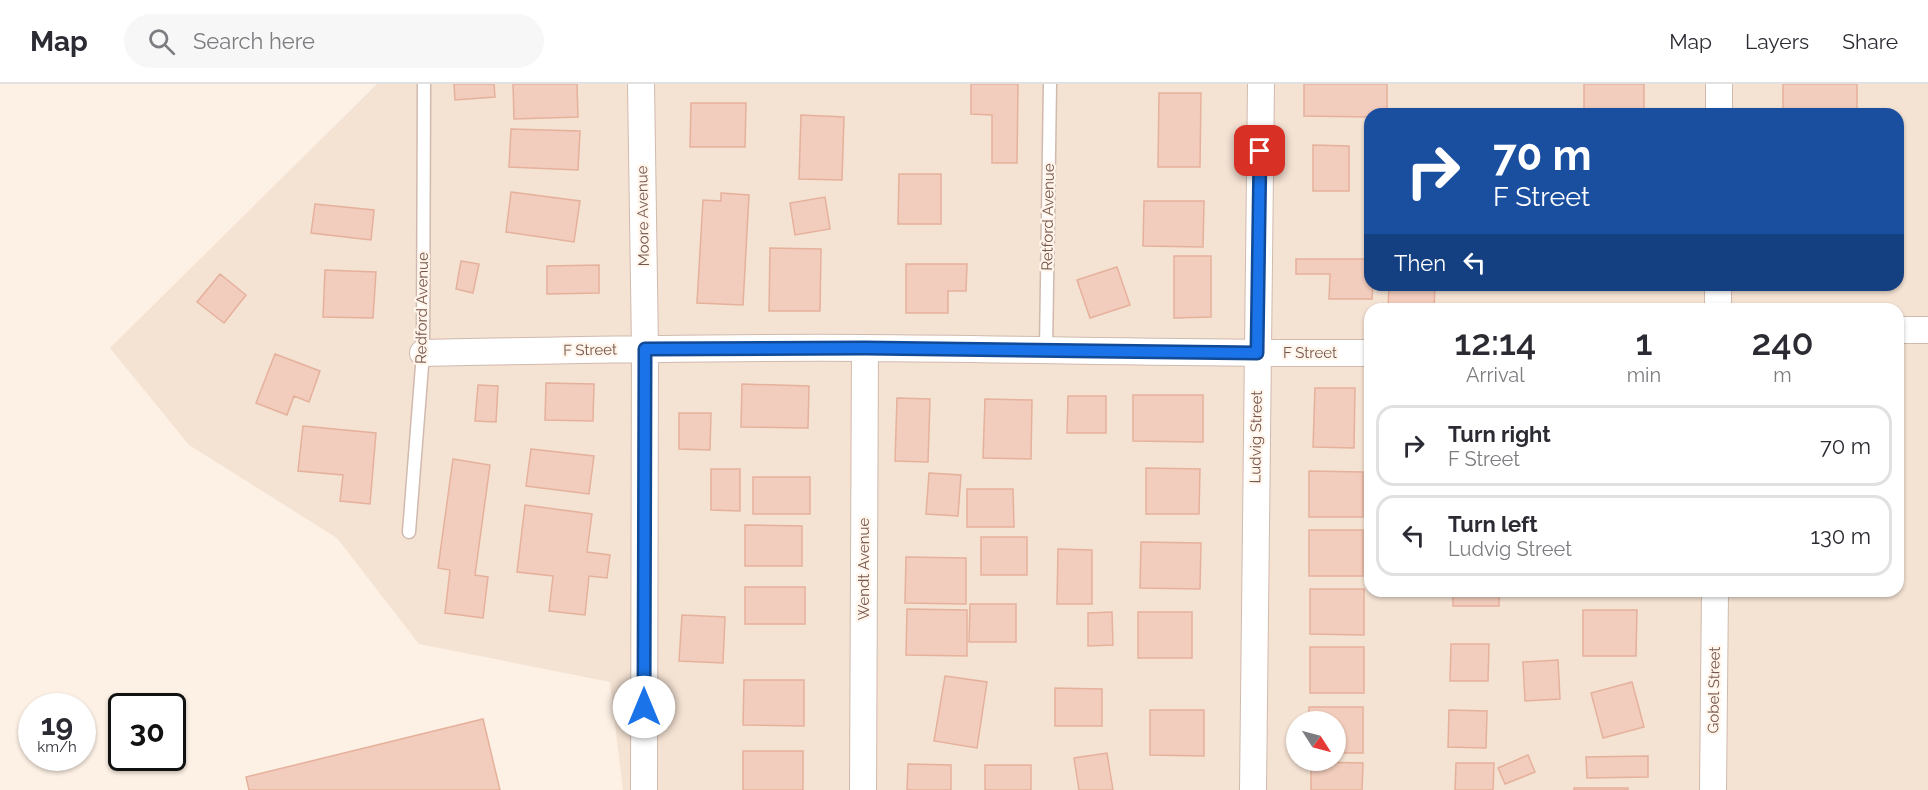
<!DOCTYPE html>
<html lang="en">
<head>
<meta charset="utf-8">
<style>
  :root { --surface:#fff; --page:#f7f7f7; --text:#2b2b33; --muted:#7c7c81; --line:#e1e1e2 }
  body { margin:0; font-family:Raleway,sans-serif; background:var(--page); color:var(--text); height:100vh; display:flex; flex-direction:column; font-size:22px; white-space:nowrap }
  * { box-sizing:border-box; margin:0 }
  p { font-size:20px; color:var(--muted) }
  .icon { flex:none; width:33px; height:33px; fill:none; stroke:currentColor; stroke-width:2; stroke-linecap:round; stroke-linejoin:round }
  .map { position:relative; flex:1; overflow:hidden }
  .drawer { position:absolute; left:1364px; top:219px; width:540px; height:294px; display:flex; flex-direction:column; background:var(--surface); border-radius:18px; box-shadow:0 2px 4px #0004 }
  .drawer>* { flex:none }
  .hud { position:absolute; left:1364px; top:24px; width:540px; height:183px; border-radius:18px; box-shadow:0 2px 4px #0004; background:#1a4fa0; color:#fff; overflow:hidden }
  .needle { width:39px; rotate:126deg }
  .fabs { position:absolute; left:1286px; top:627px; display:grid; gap:12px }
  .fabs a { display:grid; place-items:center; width:60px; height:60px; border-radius:50%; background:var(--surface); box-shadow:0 2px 4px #0004; font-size:30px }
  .speed { position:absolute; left:18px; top:609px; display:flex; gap:12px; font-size:30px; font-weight:700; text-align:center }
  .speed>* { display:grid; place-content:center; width:78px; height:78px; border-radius:50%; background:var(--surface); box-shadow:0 2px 4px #0004; line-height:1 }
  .speed small { font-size:15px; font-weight:400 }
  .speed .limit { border:3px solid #111; border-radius:9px; background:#fff; color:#111 }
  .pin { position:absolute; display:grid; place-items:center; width:51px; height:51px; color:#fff; margin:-26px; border-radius:12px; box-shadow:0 3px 9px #0006 }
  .me { position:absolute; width:66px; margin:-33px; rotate:0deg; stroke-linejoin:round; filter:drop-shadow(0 0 4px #0008) }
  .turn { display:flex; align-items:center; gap:21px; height:126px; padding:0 30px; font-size:27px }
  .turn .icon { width:78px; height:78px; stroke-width:2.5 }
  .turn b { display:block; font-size:42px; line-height:51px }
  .then { display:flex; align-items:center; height:57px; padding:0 30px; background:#0003; gap:12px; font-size:22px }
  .eta { display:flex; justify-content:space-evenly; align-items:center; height:102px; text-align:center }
  .eta b { font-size:36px; font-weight:600; line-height:42px }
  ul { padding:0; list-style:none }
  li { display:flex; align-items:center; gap:18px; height:81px; margin:0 12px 9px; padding:0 18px; border:3px solid var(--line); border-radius:18px }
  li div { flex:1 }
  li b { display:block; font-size:22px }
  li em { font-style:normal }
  header { display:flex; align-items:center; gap:36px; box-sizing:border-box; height:84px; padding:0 30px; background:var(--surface); border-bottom:2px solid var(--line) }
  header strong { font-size:28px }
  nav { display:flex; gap:33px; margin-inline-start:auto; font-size:21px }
  .search { width:420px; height:54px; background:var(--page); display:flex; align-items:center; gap:15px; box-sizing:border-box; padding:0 21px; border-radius:33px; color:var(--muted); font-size:22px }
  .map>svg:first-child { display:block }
  .residential { fill:#f4e2d3; fill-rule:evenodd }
  .building { fill:#f2ccbc; stroke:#e5b19c; stroke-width:1.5 }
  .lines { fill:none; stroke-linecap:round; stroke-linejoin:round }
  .lane-casing { stroke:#d0baae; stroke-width:15 }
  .street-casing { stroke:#d0baae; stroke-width:28 }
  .lane { stroke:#fff; stroke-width:12 }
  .street { stroke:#fff; stroke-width:26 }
  .route-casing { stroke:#114b97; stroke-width:15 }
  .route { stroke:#1a73e8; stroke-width:10 }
  .labels { text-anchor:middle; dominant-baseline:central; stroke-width:4.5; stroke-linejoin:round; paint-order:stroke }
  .street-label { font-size:15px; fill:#76554a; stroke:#fff5eb }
</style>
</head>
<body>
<header>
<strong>Map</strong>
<div class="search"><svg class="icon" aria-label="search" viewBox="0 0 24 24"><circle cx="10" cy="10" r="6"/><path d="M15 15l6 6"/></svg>Search here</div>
<nav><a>Map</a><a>Layers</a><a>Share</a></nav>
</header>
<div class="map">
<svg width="1928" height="706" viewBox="0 0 1928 706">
  <rect width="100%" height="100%" fill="#fdf1e5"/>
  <path class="residential" d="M377,0h1551v706h-1305l-13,-108 -191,-38 -82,-106 -148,-93 -79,-97zM1370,30h528v171h-528zM1370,225h528v282h-528zM1296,638h39v38h-39z"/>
  <path class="building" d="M454,0h40l1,13 -40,3z
    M513,0h64l1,33 -64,2z
    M971,0h47l-1,79h-25v-48l-21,-1z
    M1304,0h83v30h-17v3l-66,-1z
    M1584,0h60v26l-60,-1z
    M1783,0h74v30l-74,-1z
    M1159,9h42l-1,74h-42z
    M691,19h55l-1,44h-55z
    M801,31l43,2 -2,63 -43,-1z
    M511,45l69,2 -2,39 -69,-3z
    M1313,61l36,1v45h-36z
    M899,90h42v50h-43z
    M511,108l69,9 -6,41 -68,-10z
    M721,109l28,2 -6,110 -46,-2 6,-103 18,1z
    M825,113l5,32 -35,6 -5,-32z
    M1144,117h60l-1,46 -60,-1z
    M315,120l59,6 -3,30 -60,-7z
    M770,164l51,1 -1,62h-51z
    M1174,172h37v61l-37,1z
    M1296,175h74v26h3l-1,14h-43l1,-25h-34z
    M461,177l18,3 -6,29 -17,-4z
    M906,180h61l-1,27h-18v22h-42z
    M599,181v28l-52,1v-28z
    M1117,183l13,38 -40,13 -13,-38z
    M325,186l51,2 -3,46 -50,-1z
    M220,190l26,21 -22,28 -27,-21z
    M1389,201h46l-1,24h-46z
    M275,270l45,17 -11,31 -15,-6 -7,19 -31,-12z
    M546,299l48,1 -1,37 -48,-1z
    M742,300l67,2 -1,42 -67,-1z
    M478,301l20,1 -2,36 -21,-1z
    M1315,304h40l-1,60 -41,-1z
    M1133,311h70v47l-70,-1z
    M1068,312h38v37h-39z
    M897,314l33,1 -2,63 -33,-1z
    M985,315l47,1 -1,59 -48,-1z
    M679,329h32l-1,37 -31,-1z
    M303,342l73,7 -6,71 -30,-3 3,-26 -45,-4z
    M531,365l63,7 -5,38 -63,-8z
    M453,375l37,6 -15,110 13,2 -5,41 -38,-5 5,-43 -12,-2z
    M1146,384l54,1 -1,45h-53z
    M711,385h29v42l-29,-1z
    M1309,387l54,1v45h-54z
    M929,389l32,2 -3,41 -32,-2z
    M753,393h57v37h-57z
    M967,405h46l1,38h-47z
    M525,421l67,9 -5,38 23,3 -3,23 -18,-2 -4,39 -36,-4 4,-35 -36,-4z
    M745,441l57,1v40h-57z
    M1309,446h54v46h-54z
    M981,453h46v38h-46z
    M1141,458l60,1 -1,46 -60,-1z
    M1058,465l34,1v54h-35z
    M906,473l60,1v46l-61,-1z
    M745,503h60v37h-60z
    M1310,505h54v46l-54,-1z
    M1453,507h46v15h-46z
    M970,520h46v38h-47z
    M907,525l60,1v46l-61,-1z
    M1583,526h54l-1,46h-53z
    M1112,528l1,33 -25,1v-33z
    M1138,528h54v46h-54z
    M682,531l43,2 -2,46 -44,-2z
    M1451,560h38l-1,37h-38z
    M1310,563h54v46h-54z
    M1558,576l2,39 -35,2 -2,-39z
    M945,592l42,6 -10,66 -43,-7z
    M744,596h60v46l-61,-1z
    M1632,598l12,45 -41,11 -12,-45z
    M1055,604l47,1v37h-47z
    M1309,623h54v46h-28v-31h-26z
    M1150,626h54v46l-54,-1z
    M1449,626l38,1 -1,37 -38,-1z
    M483,635l17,71h-251l-3,-13z
    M743,667h60v39h-60z
    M1107,669l6,37h-34l-5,-32z
    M1528,671l7,17 -30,12 -7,-16z
    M1648,672v21l-61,1 -1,-21z
    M1311,678l52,1 -1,27h-51z
    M1456,679h38l-1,27h-38z
    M908,680l43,1v25h-44z
    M985,681h46v25h-46z
    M1574,704h54v2h-54z"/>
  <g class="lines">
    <g class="lane-casing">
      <path id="lane" d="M1046,266l4,-266
        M409,448l14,-179 1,-269"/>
    </g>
    <g class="street-casing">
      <path id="street" d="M641,0l4,265 -1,441
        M1719,30v-30
        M1718,225v-24
        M1898,246h30
        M423,269c147,-3 295,-6 442,-5 168,1 336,6 505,5
        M863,706l2,-442
        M1253,706l8,-706
        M1713,706l2,-199"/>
    </g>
    <use href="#lane" class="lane"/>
    <use href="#street" class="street"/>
  </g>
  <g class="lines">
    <g class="route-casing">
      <path id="route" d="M644,623l1,-358 220,-1 392,5 3,-202"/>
    </g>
    <use href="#route" class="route"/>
  </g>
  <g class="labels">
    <g class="street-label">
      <text transform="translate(643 132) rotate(-91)">Moore Avenue</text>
      <text transform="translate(1048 133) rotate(-89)">Retford Avenue</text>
      <text transform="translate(422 224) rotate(-89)">Redford Avenue</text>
      <text transform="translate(590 266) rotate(-1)">F Street</text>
      <text x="1310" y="269">F Street</text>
      <text transform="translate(1256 353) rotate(-89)">Ludvig Street</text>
      <text transform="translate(864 485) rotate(-90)">Wendt Avenue</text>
      <text transform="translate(1714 606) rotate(-89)">Gobel Street</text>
    </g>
  </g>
</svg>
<div class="fabs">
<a><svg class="needle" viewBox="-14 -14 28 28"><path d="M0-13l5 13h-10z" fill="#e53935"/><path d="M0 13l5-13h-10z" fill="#7c7c81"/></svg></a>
</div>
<div class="speed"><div>19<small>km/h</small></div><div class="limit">30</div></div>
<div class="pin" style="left:1260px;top:67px;background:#d93025"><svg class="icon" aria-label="arrive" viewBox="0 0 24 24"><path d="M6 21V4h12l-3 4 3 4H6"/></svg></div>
<svg class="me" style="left:644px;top:623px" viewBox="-20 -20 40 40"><circle r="19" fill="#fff"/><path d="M0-13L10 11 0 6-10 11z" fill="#1a73e8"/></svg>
<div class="hud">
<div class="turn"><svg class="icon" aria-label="right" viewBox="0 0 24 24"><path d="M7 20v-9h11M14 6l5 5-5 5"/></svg><div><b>70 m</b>F Street</div></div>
<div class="then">Then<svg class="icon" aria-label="left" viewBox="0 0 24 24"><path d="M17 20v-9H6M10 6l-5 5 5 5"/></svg></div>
</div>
<section class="drawer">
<div class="eta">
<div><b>12:14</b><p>Arrival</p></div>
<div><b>1</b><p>min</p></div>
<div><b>240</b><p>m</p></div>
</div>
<ul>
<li><svg class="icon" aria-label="right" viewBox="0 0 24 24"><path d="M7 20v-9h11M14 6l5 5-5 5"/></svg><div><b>Turn right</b><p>F Street</p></div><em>70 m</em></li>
<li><svg class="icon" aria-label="left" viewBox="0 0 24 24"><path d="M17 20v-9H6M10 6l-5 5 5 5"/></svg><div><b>Turn left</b><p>Ludvig Street</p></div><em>130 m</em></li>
</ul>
</section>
</div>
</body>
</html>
